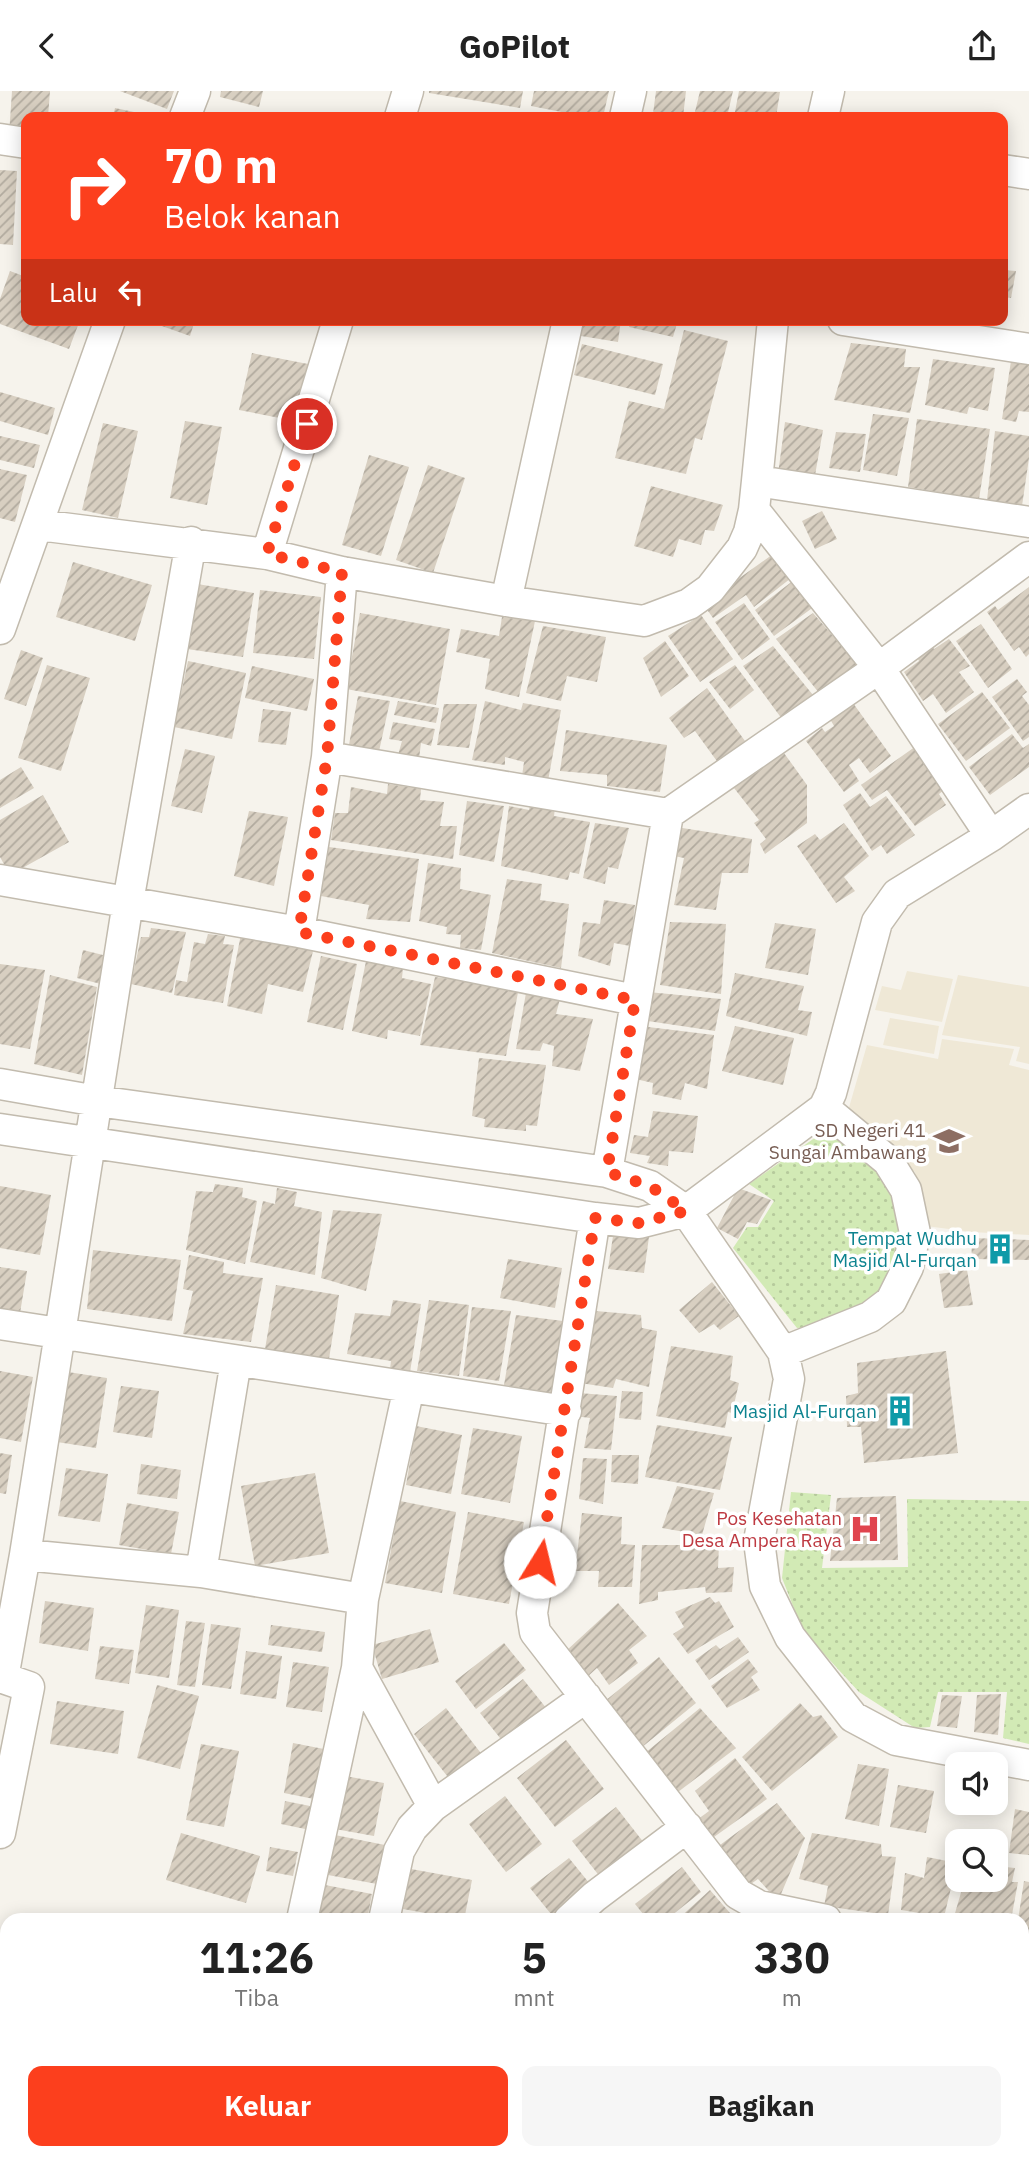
<!DOCTYPE html>
<html lang="id">
<head>
<meta charset="utf-8">
<style>
  :root { --surface:#fff; --page:#f6f6f6; --text:#222; --muted:#767676; --accent:#fc3f1d }
  body { margin:0; font-family:"IBM Plex Sans",sans-serif; background:var(--page); color:var(--text); height:100vh; display:flex; flex-direction:column; font-size:26px; white-space:nowrap }
  * { box-sizing:border-box; margin:0 }
  p { font-size:23px; color:var(--muted) }
  .icon { flex:none; width:38px; height:38px; fill:none; stroke:currentColor; stroke-width:2; stroke-linecap:round; stroke-linejoin:round }
  .map { position:relative; flex:1; overflow:hidden }
  .details { position:absolute; left:0px; top:1822px; width:1029px; height:247px; display:flex; flex-direction:column; background:var(--surface); border-radius:21px 21px 0 0; box-shadow:0 4px 18px #0003 }
  .details>* { flex:none }
  .top-card { position:absolute; left:21px; top:21px; width:987px; height:214px; border-radius:14px; box-shadow:0 4px 18px #0003; background:#fc3f1d; color:#fff; overflow:hidden }
  .buttons { position:absolute; left:945px; top:1661px; display:grid; gap:14px }
  .buttons a { display:grid; place-items:center; width:63px; height:63px; border-radius:14px; background:var(--surface); box-shadow:0 4px 18px #0003; font-size:35px }
  .pin { position:absolute; display:grid; place-items:center; width:60px; height:60px; color:#fff; margin:-30px; border:4px solid #fff; border-radius:50%; box-shadow:0 2px 7px #0007 }
  .me { position:absolute; width:77px; margin:-38px; rotate:9deg; stroke-linejoin:round; filter:drop-shadow(0 0 5px #0008) }
  .turn { display:flex; align-items:center; gap:24px; height:147px; padding:0 28px; font-size:32px }
  .turn .icon { width:91px; height:91px; stroke-width:2.5 }
  .turn b { display:block; font-size:49px; line-height:60px }
  .then { display:flex; align-items:center; height:66px; padding:0 28px; background:#0003; gap:14px; font-size:26px }
  .eta { display:flex; justify-content:space-evenly; align-items:center; height:119px; text-align:center }
  .eta b { font-size:42px; font-weight:700; line-height:49px }
  .cta { display:flex; gap:14px; margin-top:auto; padding:14px 28px }
  .cta a { flex:1; height:80px; border-radius:14px; background:var(--accent); color:#fff; font-size:28px; font-weight:700; line-height:80px; text-align:center }
  .cta a+a { background:var(--page); color:var(--text) }
  header { display:flex; justify-content:space-between; align-items:center; height:91px; padding:0 28px; background:var(--surface); font-size:32px; font-weight:700 }
  .map>svg:first-child { display:block }
  .education { fill:#efe8d6 }
  .grass { fill:url(#grass-dots) }
  .building { fill:url(#building-hatch) }
  .lines { fill:none; stroke-linecap:round; stroke-linejoin:round }
  .minor-casing { stroke:#c2bbae; stroke-width:33 }
  .minor { stroke:#fff; stroke-width:30 }
  .route { stroke:#fc3f1d; stroke-width:12; stroke-dasharray:0 21.6 }
  .labels { text-anchor:middle; dominant-baseline:central; stroke-width:7; stroke-linejoin:round; paint-order:stroke }
  .education-label { font-size:19px; fill:#785e54; stroke:#fff; text-anchor:end }
  .culture-label { font-size:19px; fill:#0d838f; stroke:#fff; text-anchor:end }
  .health-label { font-size:19px; fill:#be3a42; stroke:#fff; text-anchor:end }
</style>
</head>
<body>
<header><svg class="icon" aria-label="back" viewBox="0 0 24 24"><path d="M15 5l-7 7 7 7"/></svg>GoPilot<svg class="icon" aria-label="share" viewBox="0 0 24 24"><path d="M12 15V3M7 8l5-5 5 5M5 13v7h14v-7"/></svg></header>
<div class="map">
<svg width="1029" height="2067" viewBox="0 0 1029 2067">
  <defs>
    <pattern id="grass-dots" width="8" height="8" patternUnits="userSpaceOnUse" patternTransform="scale(1.75)"><rect width="8" height="8" fill="#d2eab5"/><path d="M2 2h.1M6 6h.1" fill="none" stroke="#b6ca9c" stroke-width="1.8" stroke-linecap="round"/></pattern>
    <pattern id="building-hatch" width="6" height="6" patternUnits="userSpaceOnUse" patternTransform="scale(1.75)"><rect width="6" height="6" fill="#d8cfc1"/><path d="M-1 1l2-2M0 6l6-6M5 7l2-2" fill="none" stroke="#b1aa9e"/></pattern>
  </defs>
  <rect width="100%" height="100%" fill="#f6f3ec"/>
  <path class="education" d="M907,880l46,8 -11,43 -67,-12 7,-24 19,4z
    M958,884l71,12v77l-13,-3 4,-14 -78,-12z
    M890,927l49,8 -5,28 -51,-9z
    M942,948l72,10 -5,16 20,5v165l-57,-3 -46,-6 -11,-54 -60,-40 -7,-21 19,-66 71,14z"/>
  <path class="grass" d="M816,1046l22,3 59,49 8,60 -24,51 -53,26 -31,2 -64,-80 14,-21h11l16,-26 -25,-17z
    M791,1401l40,3 -9,73 86,-1 -1,-68 122,2v243l-26,-6 4,-46h-69l-8,35 -15,1 -56,-36 -56,-61 -21,-53z"/>
  <path class="building" d="M12,0h38l-2,26h-22v19l-17,-1z
    M120,0h54l-7,18z
    M221,0h42l-4,16 -39,-10z
    M429,0h94l-3,17 -91,-15z
    M534,0h75l-6,26h-16l-56,-11z
    M656,0h30l-3,26 -30,-3z
    M700,0h33l-6,26 -33,-1z
    M739,0l41,1 -4,25h-42z
    M115,17l38,8v1h-40z
    M0,79l17,1 -4,74 -13,-1z
    M1003,179l13,1 -5,27 -8,-1z
    M10,180l16,6v43h54l-11,29 -69,-25v-25z
    M145,229h50l-5,16z
    M578,229h43l-3,22 -43,-7z
    M631,229h47l-5,17 -44,-10z
    M684,239l44,11 -26,99 -7,-2 -9,36 -71,-16 14,-57 35,8z
    M851,252l55,6 -2,18h16l-10,46 -76,-13z
    M582,253l81,20 -8,31 -81,-20z
    M252,262l56,11 -13,57 -56,-11z
    M933,268l62,9 -7,43 -19,-4 -2,7 -42,-9z
    M1011,270l18,4v47l-10,-1 -3,11 -14,-3z
    M0,301l55,16 -7,27 -48,-14z
    M873,323l36,4 -12,58 -34,-6z
    M917,328l73,10 -11,70 -71,-12z
    M185,330l37,6 -15,78 -37,-7z
    M785,331l38,8 -9,51 -36,-7z
    M103,332l35,8 -20,87 -36,-8z
    M995,340l34,5v22l-7,48 -35,-6z
    M836,341l30,2 -6,38 -31,-4z
    M0,345l40,9 -6,23 -34,-8z
    M369,364l40,12 -28,89 -39,-11z
    M428,374l37,13 -32,95 -37,-13z
    M0,378l27,6 -12,47 -15,-4z
    M651,395l72,19 -9,26 -9,-1 -4,15 -22,-6 -6,18 -39,-11z
    M822,420l15,28 -22,10 -13,-28z
    M776,461l19,23 -41,32 -8,-12 -33,23 -10,-14z
    M73,471l79,23 -17,56 -79,-24z
    M794,489l21,26 -41,30 -19,-26z
    M197,493l57,9 -11,64 -56,-8z
    M1029,496v67l-3,3 -7,-10 -5,4 -27,-39 8,-6 3,4z
    M260,499l61,7 -7,62 -61,-6z
    M744,512l26,36 -28,21 -27,-38z
    M360,522l90,16 -14,76 -90,-16z
    M813,522l45,52 -39,28 -43,-54z
    M701,524l32,44 -33,23 -32,-46z
    M502,526l33,4 -16,76 -34,-8 5,-30 -34,-7 5,-23 38,7z
    M981,533l31,45 -24,19 -32,-47z
    M543,535l63,11 -9,45 -30,-6 -6,25 -35,-8z
    M949,548l21,27 -11,6 15,20 -28,21 -13,-19 -10,7 -19,-29 15,-11 -3,-6 15,-11 3,5z
    M665,550l24,35 -28,21 -18,-39z
    M773,555l40,49 -31,24 -39,-53z
    M21,559l22,8 -17,48 -22,-7z
    M188,570l58,12 -14,66 -58,-12z
    M47,574l43,13 -29,93 -43,-13z
    M735,574l19,25 -24,19 -21,-27z
    M252,575l62,13 -7,32 -62,-13z
    M1017,588l10,13 -5,4 7,9v32l-6,4 -31,-44z
    M707,597l38,53 -16,12 2,4 -12,7 -24,-33 -11,7 -15,-20z
    M982,601l28,36 -44,33 -28,-37z
    M358,605l32,5 -12,55 -30,-6z
    M398,610l41,7 -3,15 -42,-8z
    M485,610l36,9 2,-7 38,7 -13,71 -26,-5 2,-14 -19,-5v8l-33,-5z
    M853,612l38,53 -21,17 -11,-15 -10,7 10,16 -15,11 -38,-51 16,-13 3,4 9,-6 -4,-7z
    M444,613h33l-8,44 -32,-3z
    M263,618l28,3 -5,33 -28,-3z
    M393,631l42,7 -4,17 -10,-3 -2,16 -21,-4 4,-14 -13,-2z
    M566,639l101,15 -7,47 -53,-6v-11l-47,-4z
    M1012,643l11,14 6,-4v23l-39,28 -21,-28z
    M919,653l30,42 -10,8 7,11 -31,21 -28,-36 -15,10 -11,-15z
    M185,658l30,7 -13,57 -31,-7z
    M784,662l23,32v38l-42,31 -5,-10 6,-5 -12,-16 5,-3 -25,-32z
    M21,676l13,21 -34,20v-28z
    M388,693l33,5 -1,11 24,2 -4,24h17l-4,33 -122,-19 4,-27h13l3,-26 36,7z
    M860,702l10,14 16,-11 29,39 -28,19 -6,-9 -9,6 -29,-46z
    M43,704l26,47 -59,33 -10,-18v-37z
    M467,710l37,5 -10,56 -35,-7z
    M530,714l25,3 -1,8 36,6 -11,52 -9,-2 -2,8 -67,-14 8,-60 20,4z
    M249,720l39,6 -14,69 -40,-10z
    M595,732l34,5 -11,41 -10,-2 -3,17 -22,-6z
    M844,732l25,33 -25,21 11,14 -19,12 -39,-57 18,-12 5,6z
    M676,736l76,12 -4,34h-26l-6,37 -42,-5 10,-47 -10,-2 6,-18 -7,-1z
    M329,756l90,12 -9,63 -44,-3 3,-14 -48,-9z
    M428,772l33,5 -1,21 31,6 -10,55 -21,-2 1,-13 -15,-1 1,-7 -28,-6z
    M507,788l35,5 -2,16 29,4 -8,64 -69,-15z
    M604,809l31,5 -5,41 -16,-3 -4,23 -32,-10 5,-34 17,2z
    M670,831l56,2 -5,70 -61,-9z
    M775,832l41,6 -8,46 -43,-7z
    M151,837l35,4 -14,61 -41,-9 10,-47h8z
    M208,843l17,2 -2,8 11,1 -11,58 -49,-8 2,-15 11,2 7,-40 11,2z
    M241,843l73,13 -11,45 -35,-8 -6,30 -35,-8z
    M83,859l24,6 -6,28 -24,-6z
    M321,865l36,8 -14,66 -36,-8z
    M366,870l37,7 -1,10 29,6 -11,52 -32,-6 -1,9 -35,-8z
    M0,873l45,6 -15,79 -30,-5z
    M735,882l69,13 -6,24 14,2 -5,24 -81,-20z
    M50,884l47,12 -15,88 -48,-11z
    M435,886l84,10 -13,69 -86,-11z
    M648,901l73,7 -6,32 -74,-11z
    M526,902l34,6 -4,15 37,5 -13,52 -28,-5 2,-20 -11,-3 -3,8 -24,-2z
    M640,935l74,9 -7,54 -22,-6 -4,17 -29,-6 1,-11 -22,-5z
    M735,935l59,12 -11,47 -61,-14z
    M479,967l67,7 -9,61 -11,-1v6l-42,-4 1,-8 -13,-3z
    M653,1020l45,5 -5,37 -24,-2 -1,15 -21,-3 3,-7 -20,-3 4,-18 14,2z
    M215,1093l28,4 -1,9 15,4 -12,63 -59,-14 10,-59 17,1z
    M0,1095l51,9 -11,60 -40,-7z
    M277,1097l20,4 -3,14 28,6 -7,63 -65,-13 13,-61 12,3z
    M738,1097l33,12 -14,24 -10,-2 -9,17 -21,-11z
    M333,1119l49,4 -16,77 -45,-13z
    M613,1145l36,1 -5,36 -36,-4z
    M971,1147l58,2v20l-57,-1z
    M93,1159l88,10 -9,61 -85,-12z
    M189,1164l35,7 -1,11 40,5 -12,64 -68,-8 10,-43 -10,-2z
    M508,1168l54,9 -7,40 -55,-10z
    M0,1176l27,4 -7,42 -20,-3z
    M967,1179l6,35 -29,3 -5,-34z
    M712,1191l27,34 -19,14 -6,-6 -15,9 -20,-23z
    M276,1194l63,10 -10,64 -64,-10z
    M393,1209l28,4 -11,68 -20,-3 1,-8 -44,-7 8,-41 35,3z
    M429,1209l40,5 -10,71 -42,-5z
    M472,1216l39,4 -12,70 -36,-5z
    M596,1220l45,4 1,13 15,3 -8,56 -33,-8 -3,9 -33,-5z
    M516,1224l47,6 -11,72 -48,-8z
    M671,1255l62,10 -3,24 9,3 -7,30 -4,-1 -3,16 -69,-12z
    M946,1260l12,102 -94,10 -3,-36h-14l-1,-31 12,-3 -1,-30z
    M0,1280l33,6 -12,65 -21,-4z
    M68,1281l39,6 -11,70 -39,-6z
    M121,1295l38,5 -7,47 -39,-6z
    M622,1300l21,1 -2,28 -22,-2z
    M579,1302l38,3 -6,54 -27,-2 6,-30 -15,-2z
    M657,1334l75,12 -12,53 -75,-13z
    M416,1335l46,9 -11,59 -45,-9z
    M473,1337l49,8 -12,67 -49,-9z
    M0,1362l12,2 -6,39 -6,-1z
    M612,1364h27l-1,29 -27,-2z
    M583,1367l24,1 -4,45 -24,-5z
    M141,1373l40,6 -4,29 -40,-5z
    M66,1377l42,6 -8,48 -42,-6z
    M315,1382l14,80 -74,13 -14,-80z
    M677,1395l37,7 -12,42 -40,-7z
    M896,1405l2,64 -68,1 7,-63z
    M400,1410l56,11 -14,81 -57,-10z
    M127,1412l52,9 -8,42 -52,-9z
    M468,1421l56,10 -15,82 -56,-10z
    M582,1422l40,4 -1,27 14,1 -3,42h-34l1,-16h-24z
    M642,1454h77l-1,23 16,-1 -2,25 -26,1 -1,-6 -47,5v8l-19,4z
    M710,1506l5,6 4,-2 15,26 -46,27 -15,-20 11,-7 -9,-15z
    M45,1510l49,7 -6,43 -49,-8z
    M618,1512l29,33 -18,14 9,13 -29,22 -12,-17 -11,10 -20,-27z
    M146,1514l33,5 -10,68 -34,-5z
    M186,1530l19,2 -10,64 -18,-2z
    M211,1533l30,4 -10,61 -29,-4z
    M271,1534l54,7 -3,20 -54,-7z
    M430,1538l9,33 -57,17 -10,-34z
    M738,1546l11,15 -40,28 -14,-20 21,-15 4,4z
    M504,1552l22,27 -50,39 -21,-28z
    M100,1555l34,4 -5,34 -34,-5z
    M246,1560l36,5 -6,43 -36,-5z
    M659,1566l37,46 -55,45 -36,-47z
    M748,1568l10,13 -7,5 9,13 -33,18 -16,-22z
    M293,1571l36,5 -7,45 -36,-5z
    M523,1588l28,35 -43,34 -28,-35z
    M157,1594l42,11 -19,73 -43,-11z
    M1001,1603l-3,41 -24,-3 3,-37z
    M942,1604l20,1 -5,32 -20,-2z
    M57,1610l67,10 -6,43 -68,-10z
    M800,1612l13,14 8,-2 17,22 -66,54 -30,-34z
    M446,1617l41,53 -32,25 -41,-52z
    M700,1617l36,40 -58,44 -33,-39z
    M566,1649l38,49 -49,38 -38,-49z
    M293,1652l36,7 -10,50 -35,-7z
    M201,1653l38,7 -15,76 -38,-7z
    M735,1667l32,41 -53,38 -17,-17 12,-9 -14,-20z
    M858,1673l31,5 -10,57 -34,-7z
    M345,1685l39,7 -10,53 -39,-7z
    M898,1694l36,6 -8,42 -36,-6z
    M505,1705l37,48 -36,28 -37,-48z
    M285,1710l30,6 -5,23 -29,-6z
    M777,1712l28,35 -27,63 -20,-22 -10,7 -28,-41z
    M616,1716l32,41 -44,34 -32,-41z
    M1015,1718l14,3v43l-20,-2z
    M181,1742l79,23 -14,47 -80,-23z
    M325,1742l60,12 -8,39 -60,-11z
    M812,1742l69,11 1,12 14,1 -8,58 -64,-9 4,-20 -29,-7z
    M270,1756l28,5 -5,24 -27,-5z
    M927,1766l30,6 -13,54 -43,-7 4,-37 19,5z
    M569,1767l25,31 -39,30 -25,-31z
    M996,1775l19,2 -3,14h6l-7,38h-58l12,-41h31z
    M682,1776l19,25 -35,28h-18l-13,-16z
    M411,1778l61,11 -8,40 -61,-11z
    M1024,1790l5,1v61l-7,-1v-22h-4z
    M325,1794l47,9 -5,26h-14l-34,-7z
    M710,1799l26,30h-59z
    M2,1839l5,1v57l-7,-1z
    M0,1945l7,1v90l-7,-2z
    M264,2062h41l14,2v3h-56z
    M356,2062h11l22,5h-35z
    M576,2062h49l-1,5h-37l-12,-2z
    M662,2062h25l-1,5h-25z
    M695,2062h23l-1,5h-24z
    M723,2062h31l-1,5h-31z
    M757,2062h23l-1,5h-23z
    M795,2062h25l-1,5h-25z
    M824,2062h26l-1,5h-26z
    M854,2062h26l-1,5h-27z
    M883,2062h30l-1,5h-30z"/>
  <g class="lines">
    <g class="minor-casing">
      <path id="minor" d="M185,26l10,-26
        M400,26l8,-26
        M625,26l6,-26
        M823,26l6,-26
        M0,48l26,4
        M1003,79l26,4
        M773,229l-16,161 272,41
        M843,229l186,29
        M754,419l125,158 112,168
        M39,434l228,29 75,18 164,29 138,20 45,-17 21,-15 32,-41 7,-16 5,-22 3,-29
        M267,463l71,-234
        M506,510l62,-281
        M0,538l110,-309
        M327,666l15,-185
        M1029,718l-38,27 -94,58 -20,28 -46,171 -7,15 -138,103 97,141 6,27 -30,162 6,45 25,51 63,80 43,23 133,25
        M0,789l299,52 336,68
        M299,841l28,-175 341,57
        M0,993l97,17 510,71 43,14 36,25
        M0,1038l595,89 44,5 47,-12
        M607,1081l61,-358 211,-146 150,-111
        M595,1127l-63,395 3,19 203,262 21,12 67,14
        M0,1233l566,87
        M783,1261l87,-35 21,-16 17,-34 7,-34 -9,-43 -18,-29 -64,-53
        M409,1296l-46,212 -6,69 76,138
        M25,1464l176,17 162,27
        M201,1481l35,-211
        M0,1587h3l22,-123 103,-653 63,-360
        M0,1742l29,-146 -26,-9
        M302,1829l55,-252
        M384,1829l15,-69 13,-23 21,-22 153,-109
        M569,1829l25,-23 93,-70
        M1022,1866l7,1
        M1022,2032l7,1
        M0,2053l7,1
        M47,2062l30,5
        M250,2067l1,-5
        M338,2067l1,-5
        M508,2067l1,-5"/>
    </g>
    <use href="#minor" class="minor"/>
  </g>
  <g class="lines">
    <path class="route" d="M307,333l-40,130 75,18 -15,185 -28,175 336,68 -28,172 43,14 36,25 -47,12 -44,-5 -55,344"/>
  </g>
  <defs>
    <g id="school-bare" transform="scale(2.415)"><path d="M0-5L7-2L0 1L-7-2ZM-4 1L0 2.5L4 1V4Q0 6-4 4Z" fill="#8d6e63" stroke="#fff" stroke-width="2.5" paint-order="stroke"/></g>
    <g id="building-bare" transform="scale(2.415)"><path d="M-4-6H4V6H1V3H-1V6H-4ZM-2.5-4.3h1.7v1.8h-1.7ZM.8-4.3h1.7v1.8H.8ZM-2.5-1h1.7V.8h-1.7ZM.8-1h1.7V.8H.8Z" fill="#0f9aa8" stroke="#fff" stroke-width="2.5" paint-order="stroke"/></g>
    <g id="hospital-bare" transform="scale(2.415)"><path d="M-5-5h3v3.5h4V-5h3V5h-3V1.5h-4V5h-3Z" fill="#e0444e" stroke="#fff" stroke-width="2.5" paint-order="stroke"/></g>
  </defs>
  <g fill-rule="evenodd">
    <use href="#school-bare" x="949" y="1050"/>
    <use href="#building-bare" x="1000" y="1158"/>
    <use href="#building-bare" x="900" y="1320"/>
    <use href="#hospital-bare" x="865" y="1438"/>
  </g>
  <g class="labels">
    <g class="education-label">
      <text x="926" y="1039">SD Negeri 41<tspan x="926" dy="22">Sungai Ambawang</tspan></text>
    </g>
    <g class="culture-label">
      <text x="977" y="1147">Tempat Wudhu<tspan x="977" dy="22">Masjid Al-Furqan</tspan></text>
      <text x="877" y="1320">Masjid Al-Furqan</text>
    </g>
    <g class="health-label">
      <text x="842" y="1427">Pos Kesehatan<tspan x="842" dy="22">Desa Ampera Raya</tspan></text>
    </g>
  </g>
</svg>
<div class="buttons">
<a><svg class="icon" aria-label="sound" viewBox="0 0 24 24"><path d="M4 9h4l5-4v14l-5-4H4zM17 9q2 3 0 6"/></svg></a>
<a><svg class="icon" aria-label="search" viewBox="0 0 24 24"><circle cx="10" cy="10" r="6"/><path d="M15 15l6 6"/></svg></a>
</div>
<div class="pin" style="left:307px;top:333px;background:#d93025"><svg class="icon" aria-label="arrive" viewBox="0 0 24 24"><path d="M6 21V4h12l-3 4 3 4H6"/></svg></div>
<svg class="me" style="left:540px;top:1471px" viewBox="-20 -20 40 40"><circle r="19" fill="#fff"/><path d="M0-13L10 11 0 6-10 11z" fill="#fc3f1d"/></svg>
<div class="top-card">
<div class="turn"><svg class="icon" aria-label="right" viewBox="0 0 24 24"><path d="M7 20v-9h11M14 6l5 5-5 5"/></svg><div><b>70 m</b>Belok kanan</div></div>
<div class="then">Lalu<svg class="icon" aria-label="left" viewBox="0 0 24 24"><path d="M17 20v-9H6M10 6l-5 5 5 5"/></svg></div>
</div>
<section class="details">
<div class="eta">
<div><b>11:26</b><p>Tiba</p></div>
<div><b>5</b><p>mnt</p></div>
<div><b>330</b><p>m</p></div>
</div>
<div class="cta"><a>Keluar</a><a>Bagikan</a></div>
</section>
</div>
</body>
</html>
